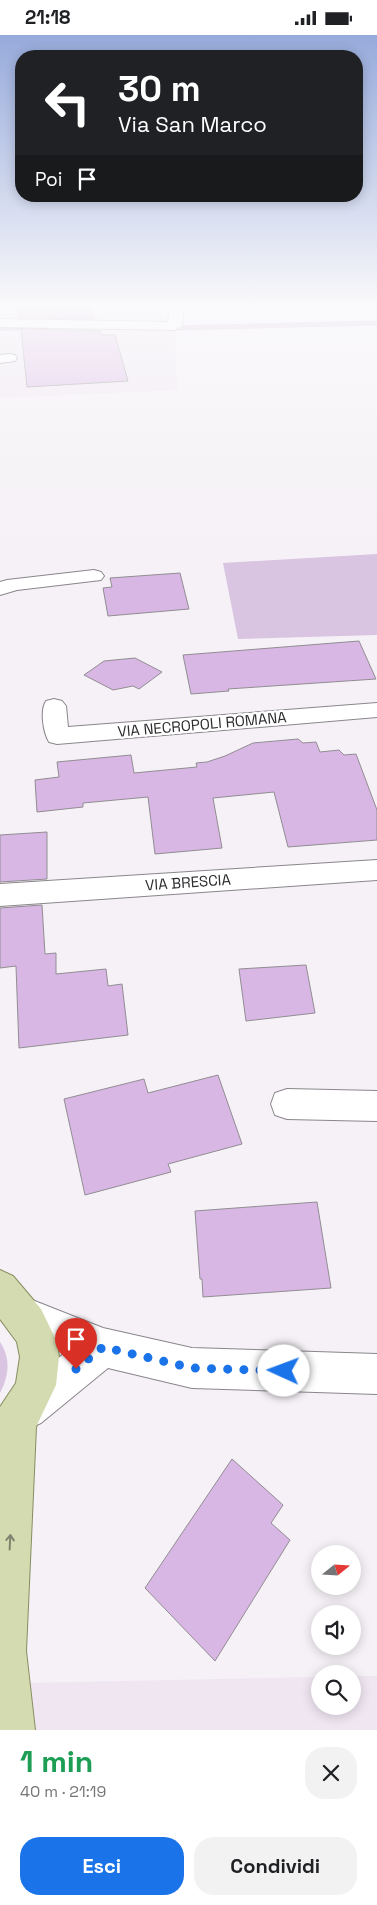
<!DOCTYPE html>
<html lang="it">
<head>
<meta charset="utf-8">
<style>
  :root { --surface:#fff; --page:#f2f2f2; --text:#202124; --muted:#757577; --accent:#1a73e8 }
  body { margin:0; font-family:"Space Grotesk",sans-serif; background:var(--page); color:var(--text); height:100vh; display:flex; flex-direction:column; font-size:19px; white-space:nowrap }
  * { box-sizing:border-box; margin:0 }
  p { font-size:16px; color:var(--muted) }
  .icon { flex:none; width:28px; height:28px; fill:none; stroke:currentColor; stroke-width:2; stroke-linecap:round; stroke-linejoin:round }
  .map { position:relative; height:1695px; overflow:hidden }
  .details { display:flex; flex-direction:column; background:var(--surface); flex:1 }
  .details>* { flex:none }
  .guide { position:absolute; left:15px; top:15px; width:348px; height:152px; border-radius:20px; box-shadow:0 2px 12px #0003; background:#202124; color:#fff; overflow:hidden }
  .needle { width:32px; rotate:72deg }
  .controls { position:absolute; left:311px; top:1510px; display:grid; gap:10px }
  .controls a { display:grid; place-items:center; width:50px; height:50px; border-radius:50%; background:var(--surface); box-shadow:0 2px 12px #0003; font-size:25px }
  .pin { position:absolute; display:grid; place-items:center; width:42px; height:42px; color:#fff; margin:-51px -21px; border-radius:50% 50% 50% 0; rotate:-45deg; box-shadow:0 0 5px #0007 }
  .pin .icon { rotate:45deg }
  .me { position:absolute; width:55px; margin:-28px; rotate:272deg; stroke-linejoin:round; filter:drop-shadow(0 0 4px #0008) }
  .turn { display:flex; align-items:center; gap:18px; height:105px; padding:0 20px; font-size:22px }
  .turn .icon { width:65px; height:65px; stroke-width:2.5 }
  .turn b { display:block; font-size:35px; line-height:42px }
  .then { display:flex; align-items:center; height:48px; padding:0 20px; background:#0003; gap:10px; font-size:19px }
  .round { display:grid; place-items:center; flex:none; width:52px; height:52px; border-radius:20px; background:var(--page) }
  .headline { display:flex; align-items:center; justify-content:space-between; height:85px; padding:0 20px }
  h1 { font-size:30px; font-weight:600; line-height:38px; color:#1e9e55 }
  .action { display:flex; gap:10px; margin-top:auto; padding:10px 20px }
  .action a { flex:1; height:58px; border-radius:20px; background:var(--accent); color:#fff; font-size:20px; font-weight:600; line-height:58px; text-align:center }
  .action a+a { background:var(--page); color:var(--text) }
  .status { display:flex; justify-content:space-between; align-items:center; height:35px; padding:0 25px; background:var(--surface); direction:ltr }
  .status svg { height:14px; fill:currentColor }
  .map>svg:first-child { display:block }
  .built { fill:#efe6f2 }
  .green { fill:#d9c4e1 }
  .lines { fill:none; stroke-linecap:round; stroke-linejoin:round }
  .stream { stroke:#bb9ac7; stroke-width:5 }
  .building { fill:#d9b7e5; stroke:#918d92 }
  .minor-casing { stroke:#8a868c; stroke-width:2 }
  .major-casing { stroke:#878e61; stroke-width:2 }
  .minor { fill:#fff; fill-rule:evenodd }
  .major { fill:#d4dbb0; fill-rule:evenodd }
  .oneway { stroke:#80836f }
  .route { stroke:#1a73e8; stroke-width:9; stroke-dasharray:0 16.2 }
  .labels { text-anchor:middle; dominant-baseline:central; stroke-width:4.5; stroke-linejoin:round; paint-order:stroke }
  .street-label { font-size:15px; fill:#2d2b2e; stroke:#fff }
</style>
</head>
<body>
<div class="status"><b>21:18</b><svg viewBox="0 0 49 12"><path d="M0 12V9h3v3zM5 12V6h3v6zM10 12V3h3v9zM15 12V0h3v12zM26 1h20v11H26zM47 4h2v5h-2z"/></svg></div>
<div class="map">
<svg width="377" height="1695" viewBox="0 0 377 1695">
  <rect width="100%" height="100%" fill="#f5f1f6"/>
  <path class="built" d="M0,271h171l-1,18 -170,-4z
    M175,296l2,59 -177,8v-66z
    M353,1641h24v54h-346l-6,-47 295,-6v29h32z"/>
  <path class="green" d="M377,519v81l-139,4 -15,-76z
    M0,1307c11,16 9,34 0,51z"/>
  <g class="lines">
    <path class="stream" d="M0,293h47
      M167,293l210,-5"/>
  </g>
  <path class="building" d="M18,271h72l5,13 -76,-2z
    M21,294l79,2 2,4h13l13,46 -101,6z
    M180,538l9,36 -81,7 -5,-28 9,-1 -2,-9z
    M359,606l17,38 -148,10 1,2 -38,3 -8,-39z
    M135,623l27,14 -23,17 -6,-3 -20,4 -29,-15 20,-14z
    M298,704l5,4 13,-1 4,10 19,-2 5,5 12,-1 21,56v30l-89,7 -14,-55 -61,6 9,50 -67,6 -7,-57 -65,6v4l-46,5 -2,-32 24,-3 -2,-15 74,-7 3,18 63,-6 -1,-4 11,-1 18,-6 28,-13z
    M47,797v47l-47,3v-47z
    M42,870l3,49 11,-1v21l50,-5 2,17 14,-2 6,51 -109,13 -3,-82 -16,2v-60z
    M306,930l9,48 -69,8 -7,-52z
    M218,1040l24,69 -74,20 3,8 -86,23 -21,-96 80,-20 4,14z
    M317,1167l14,86 -128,9 -1,-18h-2l-5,-68z
    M232,1424l51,46 -12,18 19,17 -75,121 -70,-73z"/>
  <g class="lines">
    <g class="minor-casing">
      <path id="minor" d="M176,273l7,4 -1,14 -7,4 -175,-3v-8l168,3 1,-10z
        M10,319l5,1 2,3 -2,3 -15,2v-8z
        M94,535l7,2 3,4 -3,4 -84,10 -17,5v-13l7,-2z
        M54,664l8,2 4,5 2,21 309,-24v14l-320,27 -8,-2c-6,-10 -9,-32 -3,-41z
        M377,825v20l-377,26v-22z
        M287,1054l90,2v30l-90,-2 -12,-4 -4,-11 4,-11z
        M22,1261l81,32 89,20 185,6v40l-185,-6 -84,-20 -67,55 -14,6 -14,-6 -6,-14 6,-14 53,-43 -57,-24 -6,-13 6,-13z"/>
    </g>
    <g class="major-casing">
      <path id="major" d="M0,1235l13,6 28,33 16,33 2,15 -3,28 -20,42 -10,224 9,79h-35v-323l16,-24 4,-26 -3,-15 -17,-23z"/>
    </g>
    <use href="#minor" class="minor"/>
    <use href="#major" class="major"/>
  </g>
  <defs><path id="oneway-shaft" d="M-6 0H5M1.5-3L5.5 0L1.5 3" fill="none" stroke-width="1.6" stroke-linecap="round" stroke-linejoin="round" transform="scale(1.25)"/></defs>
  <use class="oneway" href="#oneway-shaft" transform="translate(10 1507) rotate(-87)"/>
  <linearGradient id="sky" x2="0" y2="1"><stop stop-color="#96aadb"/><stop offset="0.53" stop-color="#faf9fb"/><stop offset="1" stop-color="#faf9fb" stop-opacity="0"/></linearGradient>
  <rect width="377" height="509" fill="url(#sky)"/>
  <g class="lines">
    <path class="route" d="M76,1334l27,-22 89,21 92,3"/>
  </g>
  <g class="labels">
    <g class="street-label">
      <text transform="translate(202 689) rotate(-5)">VIA NECROPOLI ROMANA</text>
      <text transform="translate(188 847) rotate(-4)">VIA BRESCIA</text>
    </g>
  </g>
</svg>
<div class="controls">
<a><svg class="needle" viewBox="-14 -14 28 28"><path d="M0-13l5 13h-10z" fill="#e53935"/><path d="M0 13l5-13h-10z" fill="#757577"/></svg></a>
<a><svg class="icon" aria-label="sound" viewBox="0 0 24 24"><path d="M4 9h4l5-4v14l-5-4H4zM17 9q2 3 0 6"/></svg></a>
<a><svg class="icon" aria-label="search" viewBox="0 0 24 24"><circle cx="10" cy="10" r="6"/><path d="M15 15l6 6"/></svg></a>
</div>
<div class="pin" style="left:76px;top:1334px;background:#d93025"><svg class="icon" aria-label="arrive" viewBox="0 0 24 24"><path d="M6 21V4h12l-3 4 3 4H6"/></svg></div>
<svg class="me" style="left:284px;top:1336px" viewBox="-20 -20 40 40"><circle r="19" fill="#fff"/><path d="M0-13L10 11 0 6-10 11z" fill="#1a73e8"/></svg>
<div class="guide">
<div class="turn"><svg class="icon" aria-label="left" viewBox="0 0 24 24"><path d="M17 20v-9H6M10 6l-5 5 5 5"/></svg><div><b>30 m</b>Via San Marco</div></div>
<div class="then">Poi<svg class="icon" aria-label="arrive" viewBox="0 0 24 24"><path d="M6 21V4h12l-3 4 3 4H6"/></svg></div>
</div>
</div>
<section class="details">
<div class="headline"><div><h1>1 min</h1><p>40 m · 21:19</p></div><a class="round"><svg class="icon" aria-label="close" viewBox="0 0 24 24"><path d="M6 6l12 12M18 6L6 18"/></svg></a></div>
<div class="action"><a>Esci</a><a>Condividi</a></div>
</section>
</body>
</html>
